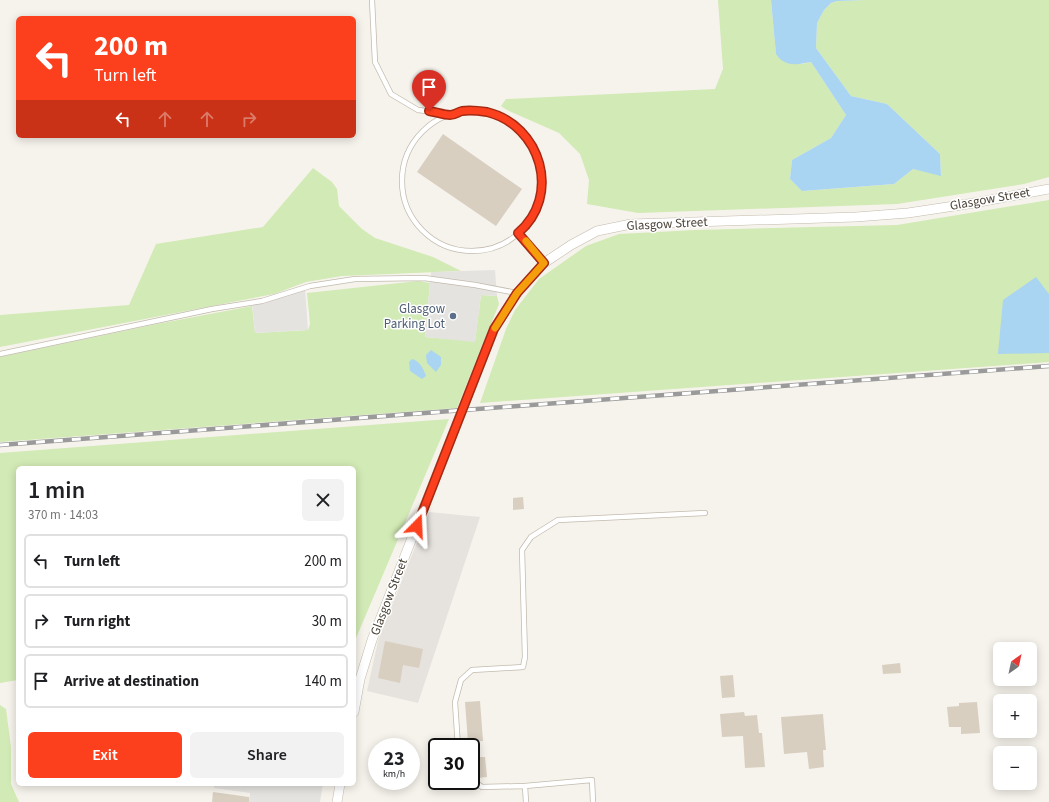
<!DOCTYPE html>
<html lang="en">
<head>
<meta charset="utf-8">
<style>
  :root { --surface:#fff; --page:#f2f2f2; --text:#202124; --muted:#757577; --line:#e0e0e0; --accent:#fc3f1d }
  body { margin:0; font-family:"Source Sans 3",sans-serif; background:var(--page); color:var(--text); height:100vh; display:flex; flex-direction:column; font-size:15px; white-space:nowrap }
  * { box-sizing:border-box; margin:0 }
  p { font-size:13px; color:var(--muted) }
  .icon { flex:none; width:22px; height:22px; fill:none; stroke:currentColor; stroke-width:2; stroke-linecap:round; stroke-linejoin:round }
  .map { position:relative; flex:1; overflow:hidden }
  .details { position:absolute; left:16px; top:466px; width:340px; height:320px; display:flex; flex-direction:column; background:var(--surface); border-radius:6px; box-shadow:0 2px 10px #0003 }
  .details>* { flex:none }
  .banner { position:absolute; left:16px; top:16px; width:340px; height:122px; border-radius:6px; box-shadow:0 2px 10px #0003; background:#fc3f1d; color:#fff; overflow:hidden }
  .needle { width:26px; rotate:33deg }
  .tools { position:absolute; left:993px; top:642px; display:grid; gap:8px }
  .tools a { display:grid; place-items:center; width:44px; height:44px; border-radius:6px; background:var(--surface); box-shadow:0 2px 10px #0003; font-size:20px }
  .speed { position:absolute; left:368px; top:738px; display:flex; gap:8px; font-size:20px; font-weight:700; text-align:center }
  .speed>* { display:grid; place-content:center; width:52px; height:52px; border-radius:50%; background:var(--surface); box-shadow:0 2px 10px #0003; line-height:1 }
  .speed small { font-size:10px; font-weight:400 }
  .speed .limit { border:2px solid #111; border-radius:6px; background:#fff; color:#111 }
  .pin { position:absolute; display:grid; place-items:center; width:34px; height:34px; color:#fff; margin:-41px -17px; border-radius:50% 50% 50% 0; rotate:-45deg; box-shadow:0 0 4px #0007 }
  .pin .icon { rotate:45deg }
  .me { position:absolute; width:44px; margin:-22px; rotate:21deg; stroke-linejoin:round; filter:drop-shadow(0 0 3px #0008) }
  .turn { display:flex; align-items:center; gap:14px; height:84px; padding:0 12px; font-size:18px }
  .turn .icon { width:52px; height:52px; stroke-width:2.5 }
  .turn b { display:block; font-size:28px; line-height:34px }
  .lanes { display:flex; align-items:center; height:38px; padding:0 12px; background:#0003; justify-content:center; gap:20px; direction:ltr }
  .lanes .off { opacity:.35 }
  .round { display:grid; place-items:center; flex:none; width:42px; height:42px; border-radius:6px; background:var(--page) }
  .summary { display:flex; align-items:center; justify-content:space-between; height:68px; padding:0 12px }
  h1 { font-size:24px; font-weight:600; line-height:30px }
  .button { display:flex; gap:8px; margin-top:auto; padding:8px 12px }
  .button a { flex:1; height:46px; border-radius:6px; background:var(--accent); color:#fff; font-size:16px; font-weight:600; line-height:46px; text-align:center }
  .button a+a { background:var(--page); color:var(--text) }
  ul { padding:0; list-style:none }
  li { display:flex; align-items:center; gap:12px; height:54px; margin:0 8px 6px; padding:0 4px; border:2px solid var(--line); border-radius:6px }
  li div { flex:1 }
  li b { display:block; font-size:15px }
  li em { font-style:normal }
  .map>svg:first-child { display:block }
  .industrial { fill:#e6e2dd }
  .green { fill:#d2eab5 }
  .parking { fill:#e5e3e0 }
  .water { fill:#a9d4f2 }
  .building { fill:#d8cfc1 }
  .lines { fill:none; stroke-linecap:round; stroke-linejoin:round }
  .lane-casing { stroke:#c2bbae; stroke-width:6 }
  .street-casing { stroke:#c2bbae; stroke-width:10 }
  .lane { stroke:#fff; stroke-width:4.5 }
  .street { stroke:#fff; stroke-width:9 }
  .rail-casing { stroke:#9a9a9a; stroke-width:4.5 }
  .rail { stroke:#fff; stroke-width:3; stroke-dasharray:9; stroke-linecap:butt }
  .route-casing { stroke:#a42913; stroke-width:10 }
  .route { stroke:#fc3f1d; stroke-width:7 }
  .slow { stroke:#f59e0b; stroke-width:7 }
  .service-dot { fill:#5c6f8a; stroke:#fff; stroke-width:1.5 }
  .labels { text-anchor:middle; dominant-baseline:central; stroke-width:3; stroke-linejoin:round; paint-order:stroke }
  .street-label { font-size:13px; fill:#4b4439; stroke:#fff }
  .service-label { font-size:13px; fill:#4e5e75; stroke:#fff; text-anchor:end }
</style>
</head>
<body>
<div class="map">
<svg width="1049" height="802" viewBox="0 0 1049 802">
  <rect width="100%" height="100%" fill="#f6f3ec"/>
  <path class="industrial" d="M429,512l51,5 -62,186 -51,-12 11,-50z"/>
  <path class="green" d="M718,0h53l5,54 26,10 9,-2 35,53 -15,23 -39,22 -2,19 12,12 92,-7 19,-15 28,6 -1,-21 -53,-50 -36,-8 -35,-48 1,-25 7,-13 7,-7 6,-2 29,-1h183v177l-25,7 -127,20 -259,9 -51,-9 2,-24 -9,-26 -21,-21 -52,-23 -6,-4 5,-7 209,-10 8,-20z
    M313,168l19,14 5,7 2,17 23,23 13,9 58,19 28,14 -119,5 -36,6 -32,12 -274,53v-32l129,-10 27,-61 107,-17z
    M1049,200v162l-569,41 26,-74 9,-19 24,-31 47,-33 33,-12 76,-4 202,-5z
    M418,281l12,2 -5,54 50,4 6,-46 16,1 2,8 -42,104 -457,34v-85l157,-33 95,-18 3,27 53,-3 2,-6 -3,-31z
    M449,419l-95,224v-175h-336v212l-18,3v-230z
    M0,705l6,4 5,38v37l8,18h-19z"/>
  <path class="parking" d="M495,270l2,26 -16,-1 -6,47 -50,-5 6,-65z
    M305,288l3,42 -53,3 -3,-30z
    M214,784h109l-3,18h-71l1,-9 -36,-5z"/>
  <path class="water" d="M771,0h95l-29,1 -6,2 -7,7 -7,13 -1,25 35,48 36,8 53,50 1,22 -28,-7 -19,15 -92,7 -12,-12 2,-19 39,-22 15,-23 -35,-53c-15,3 -26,5 -35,-8z
    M1036,277l13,17v59l-51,1 5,-54z
    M431,350l10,7v8l-5,7 -9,-9 -1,-8z
    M412,359c8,2 11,9 14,17l-4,3 -12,-8 -1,-9z"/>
  <path class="building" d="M443,134l79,55 -26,37 -79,-54z
    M523,497l1,12 -11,1v-12z
    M385,641l38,8 -4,19 -16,-3 -3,18 -22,-5z
    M900,663l1,10 -18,1 -1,-9z
    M733,675l2,22 -13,1 -2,-22z
    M480,701l3,40 -15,1 -3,-40z
    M977,702l3,31 -19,1v-7h-12l-2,-20 12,-1v-3z
    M744,712l1,4 12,-1 2,18h3l3,34 -20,1 -2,-32 -21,1 -2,-23z
    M823,714l3,36h-3l1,17 -15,2 -2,-17 -23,2 -3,-37z
    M476,757h9l2,20 -10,1z
    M213,792l36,5v5h-37z"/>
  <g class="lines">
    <g class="lane-casing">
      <path id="lane" d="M372,0l3,62 16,32 27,16 32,4
        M402 181a70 70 0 1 1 140 0a70 70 0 1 1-140 0Z
        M518,233l26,30
        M0,354l212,-45 50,-8 48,-15 45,-7 69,-1 51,7 42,8
        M458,747l-3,-45 6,-22 11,-10 51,-3 2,-10 -3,-107 9,-13 27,-17 147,-7
        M471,779l11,8 43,-1
        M526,802l-1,-16 67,-6 1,22"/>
    </g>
    <g class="street-casing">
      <path id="street" d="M354,712l6,-33 12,-39 122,-311 23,-36 27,-30 27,-18 26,-14 34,-7 225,-7 52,-4 66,-10 75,-14
        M337,802l3,-18"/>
    </g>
    <use href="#lane" class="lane"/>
    <use href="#street" class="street"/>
    <g class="rail-casing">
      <path id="rail" d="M0,445l1049,-79"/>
    </g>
    <use href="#rail" class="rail"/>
  </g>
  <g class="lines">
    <g class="route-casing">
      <path id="route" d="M417,526l77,-197 23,-36 27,-30 -26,-30c44,-37 23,-108 -31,-121 -7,-1 -18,-2 -25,-1 -4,1 -7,4 -12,4 -6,0 -14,-3 -21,-4"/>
    </g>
    <use href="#route" class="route"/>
    <path class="slow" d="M495,328l22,-35 27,-30 -18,-22"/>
  </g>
  <circle class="service-dot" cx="453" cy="316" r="4"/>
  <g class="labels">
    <g class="street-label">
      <text transform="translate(990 199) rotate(-10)">Glasgow Street</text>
      <text transform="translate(667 224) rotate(-3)">Glasgow Street</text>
      <text transform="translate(389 597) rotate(-69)">Glasgow Street</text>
    </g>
    <g class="service-label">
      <text x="445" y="309">Glasgow<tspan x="445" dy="15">Parking Lot</tspan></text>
    </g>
  </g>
</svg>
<div class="tools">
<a><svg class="needle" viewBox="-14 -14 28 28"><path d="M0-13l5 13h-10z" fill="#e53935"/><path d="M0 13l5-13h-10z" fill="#757577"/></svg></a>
<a>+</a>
<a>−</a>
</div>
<div class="speed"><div>23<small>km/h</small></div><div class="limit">30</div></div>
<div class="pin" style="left:429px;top:111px;background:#d93025"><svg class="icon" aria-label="arrive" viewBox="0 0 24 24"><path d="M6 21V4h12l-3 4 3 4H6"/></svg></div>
<svg class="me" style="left:417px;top:526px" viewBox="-20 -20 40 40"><path d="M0-17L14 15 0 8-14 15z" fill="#fc3f1d" stroke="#fff" stroke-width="4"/></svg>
<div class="banner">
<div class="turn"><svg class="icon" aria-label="left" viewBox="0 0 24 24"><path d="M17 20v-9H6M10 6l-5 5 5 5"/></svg><div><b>200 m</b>Turn left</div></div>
<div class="lanes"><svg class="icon" aria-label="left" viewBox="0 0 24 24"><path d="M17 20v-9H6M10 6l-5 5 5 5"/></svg><svg class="icon off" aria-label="ahead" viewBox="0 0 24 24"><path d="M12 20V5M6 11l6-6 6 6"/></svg><svg class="icon off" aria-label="ahead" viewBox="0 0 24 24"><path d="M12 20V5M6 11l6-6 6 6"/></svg><svg class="icon off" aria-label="right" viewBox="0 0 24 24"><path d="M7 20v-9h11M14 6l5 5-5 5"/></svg></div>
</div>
<section class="details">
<div class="summary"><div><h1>1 min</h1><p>370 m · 14:03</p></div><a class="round"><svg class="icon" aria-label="close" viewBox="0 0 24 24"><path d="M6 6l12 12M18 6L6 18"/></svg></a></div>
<ul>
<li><svg class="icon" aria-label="left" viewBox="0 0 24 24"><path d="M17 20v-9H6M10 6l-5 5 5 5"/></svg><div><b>Turn left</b></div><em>200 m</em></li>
<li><svg class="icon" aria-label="right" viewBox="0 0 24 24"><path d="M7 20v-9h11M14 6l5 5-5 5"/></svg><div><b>Turn right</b></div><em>30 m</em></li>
<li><svg class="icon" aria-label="arrive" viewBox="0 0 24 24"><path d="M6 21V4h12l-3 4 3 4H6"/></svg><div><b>Arrive at destination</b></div><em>140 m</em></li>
</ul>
<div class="button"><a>Exit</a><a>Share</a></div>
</section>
</div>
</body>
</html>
